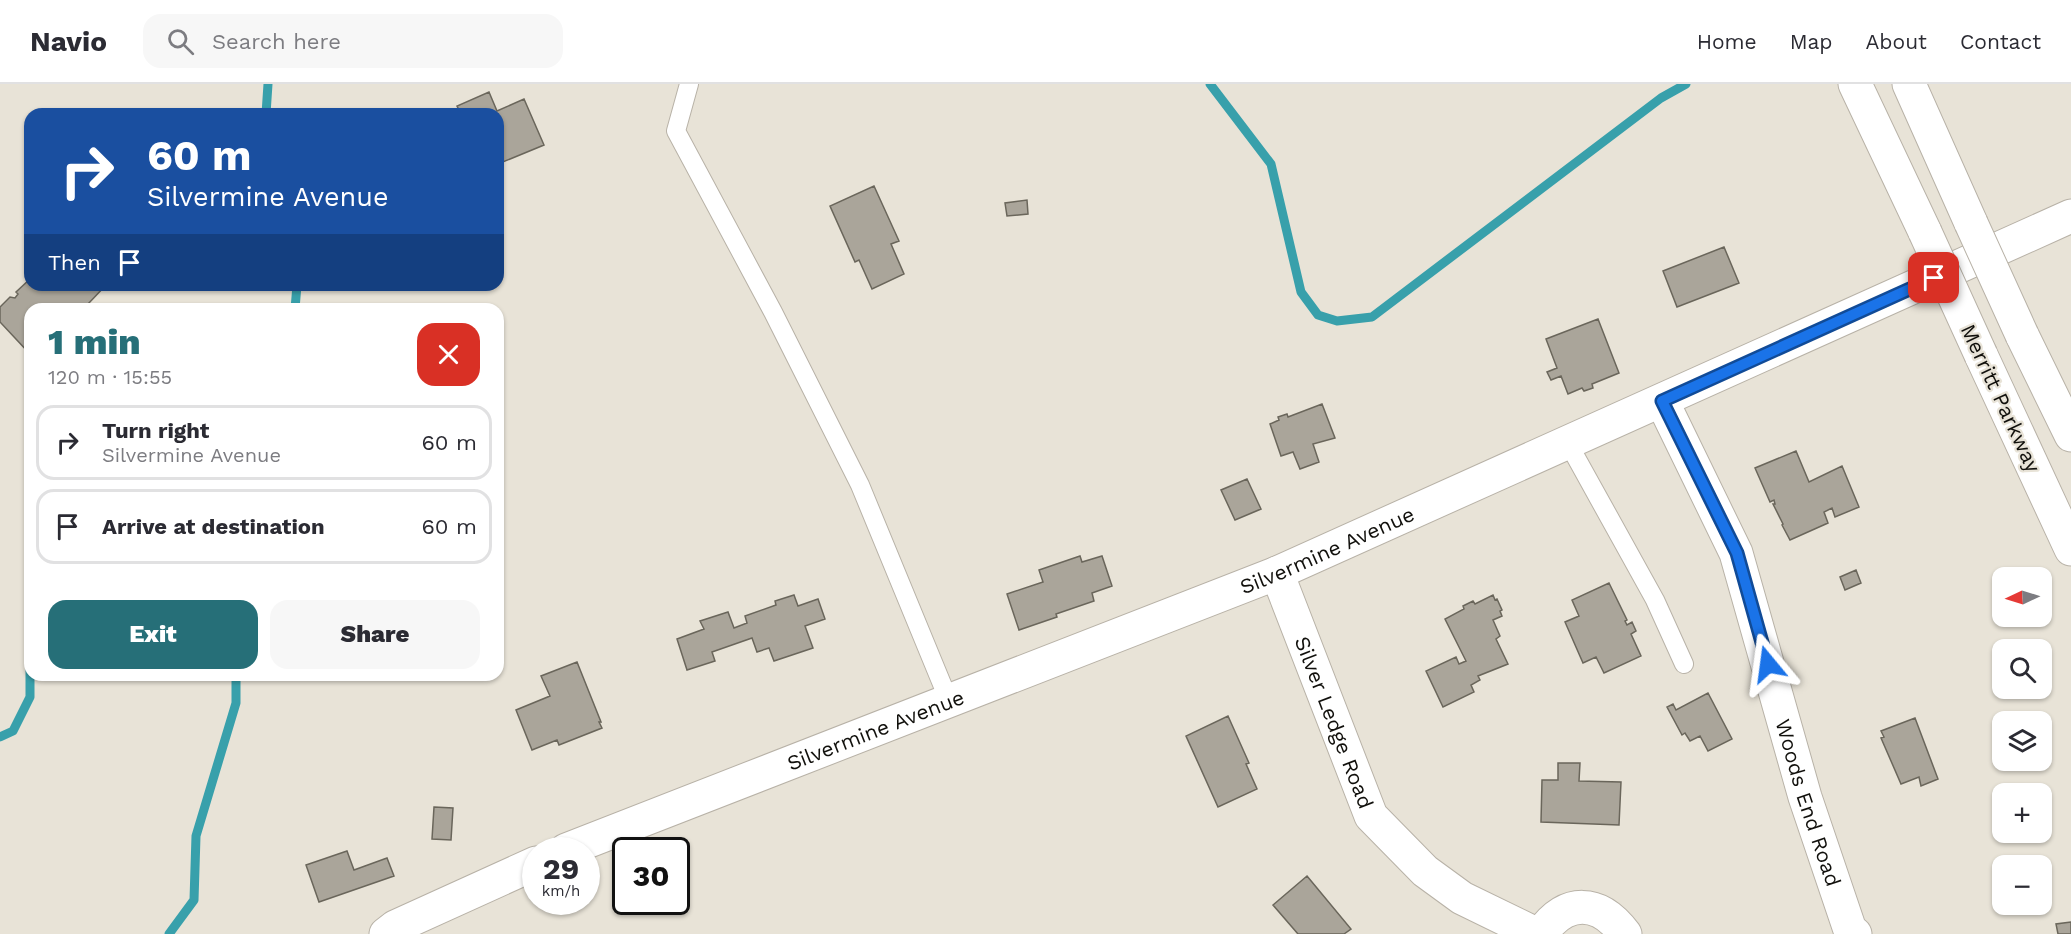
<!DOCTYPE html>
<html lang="en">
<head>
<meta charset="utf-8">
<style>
  :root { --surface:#fff; --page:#f7f7f7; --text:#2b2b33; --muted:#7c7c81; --line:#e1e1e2; --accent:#266f78 }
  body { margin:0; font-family:"Work Sans",sans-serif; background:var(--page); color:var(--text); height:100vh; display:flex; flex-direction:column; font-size:22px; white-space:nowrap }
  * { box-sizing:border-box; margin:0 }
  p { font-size:20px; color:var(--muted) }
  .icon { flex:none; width:33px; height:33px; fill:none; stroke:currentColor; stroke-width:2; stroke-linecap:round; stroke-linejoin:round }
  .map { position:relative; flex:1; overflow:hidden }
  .sheet { position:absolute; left:24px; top:219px; width:480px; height:378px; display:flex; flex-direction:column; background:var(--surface); border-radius:18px; box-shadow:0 2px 4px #0004 }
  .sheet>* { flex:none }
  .banner { position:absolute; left:24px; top:24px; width:480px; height:183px; border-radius:18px; box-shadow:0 2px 4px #0004; background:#1a4fa0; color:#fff; overflow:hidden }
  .needle { width:39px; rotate:266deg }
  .fabs { position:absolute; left:1992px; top:483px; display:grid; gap:12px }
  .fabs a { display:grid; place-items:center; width:60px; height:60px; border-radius:12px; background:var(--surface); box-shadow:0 2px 4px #0004; font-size:30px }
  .speed { position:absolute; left:522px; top:753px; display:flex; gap:12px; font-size:30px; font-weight:700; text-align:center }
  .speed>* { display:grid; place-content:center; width:78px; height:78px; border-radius:50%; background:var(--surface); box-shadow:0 2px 4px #0004; line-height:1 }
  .speed small { font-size:15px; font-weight:400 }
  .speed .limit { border:3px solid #111; border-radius:9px; background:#fff; color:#111 }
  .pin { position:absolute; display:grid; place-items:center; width:51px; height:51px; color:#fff; margin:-26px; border-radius:12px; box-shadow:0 3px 9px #0006 }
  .me { position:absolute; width:66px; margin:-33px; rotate:344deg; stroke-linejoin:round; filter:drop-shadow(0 0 4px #0008) }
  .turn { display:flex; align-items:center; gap:21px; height:126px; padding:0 24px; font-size:27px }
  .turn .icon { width:78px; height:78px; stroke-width:2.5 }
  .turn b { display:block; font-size:42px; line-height:51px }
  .then { display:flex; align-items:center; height:57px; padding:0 24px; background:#0003; gap:12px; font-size:22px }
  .round { display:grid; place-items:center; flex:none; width:63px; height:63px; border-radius:18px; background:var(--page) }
  .summary { display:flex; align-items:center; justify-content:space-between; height:102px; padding:0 24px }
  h1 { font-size:36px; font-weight:800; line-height:45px; color:var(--accent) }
  .action { display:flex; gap:12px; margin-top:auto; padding:12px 24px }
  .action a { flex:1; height:69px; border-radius:18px; background:var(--accent); color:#fff; font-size:24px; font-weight:800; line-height:69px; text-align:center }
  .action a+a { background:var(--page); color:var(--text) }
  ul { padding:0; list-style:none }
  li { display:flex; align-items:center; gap:18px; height:75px; margin:0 12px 9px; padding:0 12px; border:3px solid var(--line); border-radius:18px }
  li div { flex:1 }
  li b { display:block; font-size:22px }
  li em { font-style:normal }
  header { display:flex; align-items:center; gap:36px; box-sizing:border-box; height:84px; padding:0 30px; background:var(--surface); border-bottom:2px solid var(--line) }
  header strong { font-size:28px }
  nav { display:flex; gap:33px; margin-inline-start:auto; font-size:21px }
  .search { width:420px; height:54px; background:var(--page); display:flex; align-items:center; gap:15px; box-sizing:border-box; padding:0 21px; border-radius:18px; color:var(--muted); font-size:22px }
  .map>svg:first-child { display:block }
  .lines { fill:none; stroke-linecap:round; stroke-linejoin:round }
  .stream { stroke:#38a0ab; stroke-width:9 }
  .building { fill:#aaa59a; stroke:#6a665b; stroke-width:1.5 }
  .lane-casing { stroke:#b8b2a7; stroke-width:20 }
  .street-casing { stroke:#b8b2a7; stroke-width:35 }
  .secondary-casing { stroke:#b8b2a7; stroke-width:35 }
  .highway-casing { stroke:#b8b2a7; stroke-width:35 }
  .lane { stroke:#fff; stroke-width:18 }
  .street { stroke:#fff; stroke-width:33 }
  .secondary { stroke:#fff; stroke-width:33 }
  .highway { stroke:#fff; stroke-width:33 }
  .highway-bridge-casing { stroke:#b8b2a7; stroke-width:35; stroke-linecap:butt }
  .highway-bridge { stroke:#fff; stroke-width:33 }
  .route-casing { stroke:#114b97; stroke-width:15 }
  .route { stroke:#1a73e8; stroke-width:10 }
  .labels { text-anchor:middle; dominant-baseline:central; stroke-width:4.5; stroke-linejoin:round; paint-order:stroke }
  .street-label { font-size:21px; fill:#11100c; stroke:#e8e3d7 }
</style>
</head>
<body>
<header>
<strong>Navio</strong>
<div class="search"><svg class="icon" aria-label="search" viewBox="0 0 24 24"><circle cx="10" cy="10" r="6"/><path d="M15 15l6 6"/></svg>Search here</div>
<nav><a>Home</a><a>Map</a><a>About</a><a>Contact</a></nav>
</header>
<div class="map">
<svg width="2071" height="850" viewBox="0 0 2071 850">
  <rect width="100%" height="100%" fill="#e8e3d7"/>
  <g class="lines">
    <path class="stream" d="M1210,0l61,80 30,128 17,23 19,6 35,-4 289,-219 25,-14
      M266,30l2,-30
      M295,225l2,-24
      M0,653l13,-6 17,-34v-144
      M169,850l25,-34 2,-64 40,-133v-28"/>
  </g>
  <path class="building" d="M489,8l8,19 27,-12 20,46 -46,19v-50h-37l-4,-8z
    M874,102l25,55 -8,3 13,30 -32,15 -13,-29 -4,2 -25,-56z
    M1027,116l1,14 -21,2 -2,-13z
    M1724,163l15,36 -62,24 -14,-36z
    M30,195v6h76l-18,19h-3l5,5h-60v45l-30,-32v-15l10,-10 5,1 3,-4 -2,-2z
    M1598,235l21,54 -27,11 1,4 -9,3 -2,-3 -14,6 -7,-18 -10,4 -4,-8 10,-4 -11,-29z
    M1322,320l13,34 -22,6 6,18 -19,7 -7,-17 -12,4 -11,-32 9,-4 -1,-3 9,-3 1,3z
    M1796,367l13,31 33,-16 17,41 -24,10 -3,-9 -8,4 4,11 -38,17 -8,-15 1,-1 -10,-20h2l-1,-4 -4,2 -15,-34z
    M1247,395l14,30 -26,11 -14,-30z
    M1080,472l2,6 20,-6 10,30 -20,7 2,8 -38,13 1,3 -38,13 -12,-36 36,-12 -4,-12z
    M1856,486l5,13 -16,7 -5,-13z
    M1609,499l18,37 -2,1 2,4 5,-3 4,9 -5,3 10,22 -37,17 -8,-16 -13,6 -18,-41 14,-6 -7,-16z
    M794,511l4,11 20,-7 7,20 -20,7 8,22 -39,13 -5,-13 -12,4 -5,-14 -40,14 3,9 -28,9 -10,-31 27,-10 -4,-8 28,-9 6,16 13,-5 -2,-7 31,-11 -1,-4z
    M1493,511l2,5 2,-1 5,11 -2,1 2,5 -9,4 7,16 -4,3 12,25 -30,12 2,4 -9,5 3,7 -31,15 -17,-36 30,-14 3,7 7,-3 -21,-42 19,-10 -1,-3 10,-5 2,3z
    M577,578l24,60h-2l3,6 -43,17 -2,-5 -25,10 -16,-40 34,-14 -9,-20z
    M1708,609l24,46 -24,12 -8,-15 -10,5 -5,-8 -3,2 -15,-28 6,-3 3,6z
    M1228,632l21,47 -3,1 11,25 -39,18 -32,-71z
    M1915,634l23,61 -17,7 -2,-9 -18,7 -20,-46 3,-1 -3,-6z
    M1558,679h22l-1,18 42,1 -2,43 -78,-3 1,-42h16z
    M434,723l19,1 -2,32 -19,-1z
    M347,767l7,19 33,-12 7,18 -75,26 -13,-37z
    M1307,792l44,53 -7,5h-46l-25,-29z
    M2071,838v12h-13l-2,-10z"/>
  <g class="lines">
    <g class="lane-casing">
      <path id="lane" d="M689,0l-13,47 97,181 87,173 89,216
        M1568,359l87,157 29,64"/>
    </g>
    <g class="street-casing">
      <g id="street">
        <path id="s1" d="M1662,317l74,152 69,244 45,133 5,4"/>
        <path id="s2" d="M1277,489l94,243 54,55 37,27 74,36"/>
        <path d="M1541,850c25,-36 58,-35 84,0"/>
      </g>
    </g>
    <g class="secondary-casing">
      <g id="secondary">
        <path id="s3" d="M566,766l711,-277 794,-357"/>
        <path d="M386,850l9,-7 141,-64"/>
      </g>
    </g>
    <g class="highway-casing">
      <path id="highway" d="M1855,0l70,148
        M1909,0l62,139
        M2022,251l49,100
        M1981,271l90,194"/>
    </g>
    <use href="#lane" class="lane"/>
    <use href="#street" class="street"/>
    <use href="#secondary" class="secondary"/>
    <use href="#highway" class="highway"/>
    <g class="highway-bridge-casing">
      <path id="highway-bridge" d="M1971,139l51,112
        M1925,148l56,123"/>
    </g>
    <use href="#highway-bridge" class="highway-bridge"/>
  </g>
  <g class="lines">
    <g class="route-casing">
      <path id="route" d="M1768,580l-31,-111 -75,-152 272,-123"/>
    </g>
    <use href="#route" class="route"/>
  </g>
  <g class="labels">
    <g class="street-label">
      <text transform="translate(2001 314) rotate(65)">Merritt Parkway</text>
      <text stroke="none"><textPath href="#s3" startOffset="818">Silvermine Avenue</textPath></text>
      <text stroke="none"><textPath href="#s2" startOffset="160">Silver Ledge Road</textPath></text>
      <text stroke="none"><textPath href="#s3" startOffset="332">Silvermine Avenue</textPath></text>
      <text stroke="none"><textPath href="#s1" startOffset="429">Woods End Road</textPath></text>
    </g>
  </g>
</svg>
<div class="fabs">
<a><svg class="needle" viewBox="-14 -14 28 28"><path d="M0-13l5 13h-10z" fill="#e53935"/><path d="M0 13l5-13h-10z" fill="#7c7c81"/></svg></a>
<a><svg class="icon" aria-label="search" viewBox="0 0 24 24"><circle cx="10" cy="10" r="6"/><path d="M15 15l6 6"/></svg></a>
<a><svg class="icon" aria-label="layers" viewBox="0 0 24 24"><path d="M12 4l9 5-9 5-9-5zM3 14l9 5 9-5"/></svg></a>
<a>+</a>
<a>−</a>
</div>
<div class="speed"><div>29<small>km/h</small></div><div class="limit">30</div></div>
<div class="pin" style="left:1934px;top:194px;background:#d93025"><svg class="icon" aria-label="arrive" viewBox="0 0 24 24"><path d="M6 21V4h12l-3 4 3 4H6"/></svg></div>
<svg class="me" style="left:1768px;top:580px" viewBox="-20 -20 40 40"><path d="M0-17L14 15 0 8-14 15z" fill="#1a73e8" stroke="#fff" stroke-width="4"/></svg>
<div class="banner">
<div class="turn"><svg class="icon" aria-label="right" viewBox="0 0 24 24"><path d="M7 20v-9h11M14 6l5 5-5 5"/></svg><div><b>60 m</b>Silvermine Avenue</div></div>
<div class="then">Then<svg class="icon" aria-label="arrive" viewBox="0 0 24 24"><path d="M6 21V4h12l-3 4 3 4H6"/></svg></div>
</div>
<section class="sheet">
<div class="summary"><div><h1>1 min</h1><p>120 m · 15:55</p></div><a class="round" style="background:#d93025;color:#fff"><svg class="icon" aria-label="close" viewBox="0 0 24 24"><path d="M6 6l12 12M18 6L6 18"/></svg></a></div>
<ul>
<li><svg class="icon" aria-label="right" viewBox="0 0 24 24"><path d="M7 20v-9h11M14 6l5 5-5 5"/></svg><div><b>Turn right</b><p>Silvermine Avenue</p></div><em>60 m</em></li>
<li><svg class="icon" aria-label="arrive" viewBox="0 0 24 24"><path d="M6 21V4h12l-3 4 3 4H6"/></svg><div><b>Arrive at destination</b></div><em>60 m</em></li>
</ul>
<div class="action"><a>Exit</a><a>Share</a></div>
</section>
</div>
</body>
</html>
